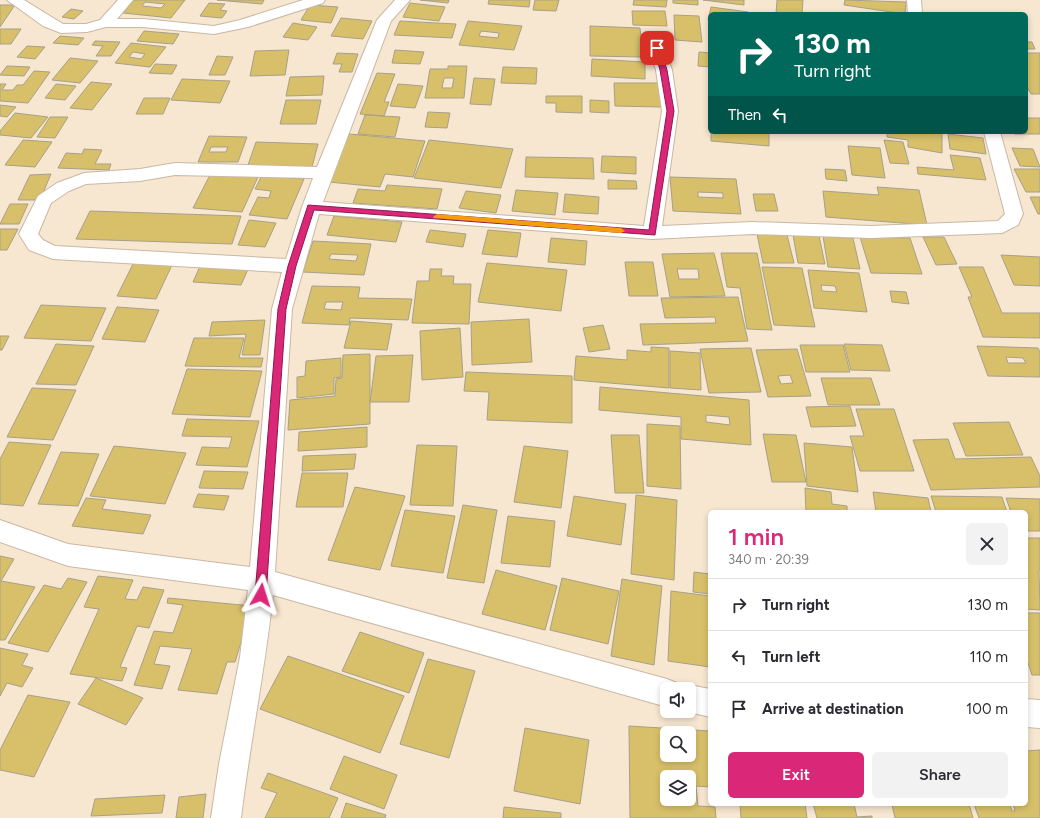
<!DOCTYPE html>
<html lang="en">
<head>
<meta charset="utf-8">
<style>
  :root { --surface:#fff; --page:#f2f2f3; --text:#2b2b33; --muted:#7c7c81; --line:#e1e1e2; --accent:#db2777 }
  body { margin:0; font-family:Figtree,sans-serif; background:var(--page); color:var(--text); height:100vh; display:flex; flex-direction:column; font-size:15px; white-space:nowrap }
  * { box-sizing:border-box; margin:0 }
  p { font-size:13px; color:var(--muted) }
  .icon { flex:none; width:22px; height:22px; fill:none; stroke:currentColor; stroke-width:2; stroke-linecap:round; stroke-linejoin:round }
  .map { position:relative; flex:1; overflow:hidden }
  .side { position:absolute; left:708px; top:510px; width:320px; height:296px; display:flex; flex-direction:column; background:var(--surface); border-radius:6px; box-shadow:0 2px 6px #0003 }
  .side>* { flex:none }
  .banner { position:absolute; left:708px; top:12px; width:320px; height:122px; border-radius:6px; box-shadow:0 2px 6px #0003; background:#00695c; color:#fff; overflow:hidden }
  .buttons { position:absolute; left:660px; top:682px; display:grid; gap:8px }
  .buttons a { display:grid; place-items:center; width:36px; height:36px; border-radius:6px; background:var(--surface); box-shadow:0 2px 6px #0003; font-size:20px }
  .pin { position:absolute; display:grid; place-items:center; width:34px; height:34px; color:#fff; margin:-17px; border-radius:8px; box-shadow:0 2px 6px #0006 }
  .me { position:absolute; width:44px; margin:-22px; rotate:6deg; stroke-linejoin:round; filter:drop-shadow(0 0 3px #0008) }
  .turn { display:flex; align-items:center; gap:14px; height:84px; padding:0 20px; font-size:18px }
  .turn .icon { width:52px; height:52px; stroke-width:2.5 }
  .turn b { display:block; font-size:28px; line-height:34px }
  .then { display:flex; align-items:center; height:38px; padding:0 20px; background:#0003; gap:8px; font-size:15px }
  .round { display:grid; place-items:center; flex:none; width:42px; height:42px; border-radius:6px; background:var(--page) }
  .headline { display:flex; align-items:center; justify-content:space-between; height:68px; padding:0 20px }
  h1 { font-size:24px; font-weight:600; line-height:30px; color:var(--accent) }
  .action { display:flex; gap:8px; margin-top:auto; padding:8px 20px }
  .action a { flex:1; height:46px; border-radius:6px; background:var(--accent); color:#fff; font-size:16px; font-weight:600; line-height:46px; text-align:center }
  .action a+a { background:var(--page); color:var(--text) }
  ul { padding:0; list-style:none }
  li { display:flex; align-items:center; gap:12px; height:52px; padding:0 20px; border-top:1px solid var(--line) }
  li div { flex:1 }
  li b { display:block; font-size:15px }
  li em { font-style:normal }
  .map>svg:first-child { display:block }
  .building { fill:#d8c06a; stroke:#a7a088; fill-rule:evenodd }
  .lines { fill:none; stroke-linecap:round; stroke-linejoin:round }
  .minor-casing { stroke:#c9b8a4; stroke-width:2 }
  .minor { fill:#fff; fill-rule:evenodd }
  .route { fill:#db2777; stroke:#8e194d }
  .slow { fill:#f59e0b }
</style>
</head>
<body>
<div class="map">
<svg width="1040" height="818" viewBox="0 0 1040 818">
  <rect width="100%" height="100%" fill="#f7e6d0"/>
  <path class="building" d="M134,0h51l-14,18 -48,-5zM145,2l20,2 -4,4 -19,-2z
    M217,0h47l-2,4z
    M420,0h29l-1,3z
    M489,0h41l-1,7 -41,-3z
    M535,0h24l-3,11 -23,-1z
    M634,0h33l-1,7 -33,-2z
    M673,0h25v5l-25,-2z
    M703,0h41v5z
    M777,0h26l-1,14h-26z
    M845,0l61,2 -1,12 -61,-9z
    M209,3l16,1 -5,6 7,1 -5,7 -22,-2z
    M410,3l35,4 -6,14 -36,-4z
    M0,5h15l-15,22z
    M310,5l28,2 -7,16 -30,-3z
    M711,7l37,5 -1,2h-37v6h-2z
    M71,9l12,2 -9,8 -12,-2z
    M632,11h33l2,15 -34,-1z
    M674,15l25,1 3,26 -27,-2z
    M341,18l31,3 -9,18 -32,-3z
    M400,21l56,3 -4,14 -58,-3z
    M468,21l54,5 -8,24 -55,-5zM481,31l18,2 -1,5 -19,-2z
    M293,23l24,4 -9,13 -25,-3z
    M590,26l50,2 3,29 -53,-1z
    M0,29h21l-10,15h-11z
    M144,31l35,3 -6,10 -36,-3z
    M60,36l24,2 -6,7 -25,-2z
    M95,41l25,1 -9,14h-15l7,-10 -11,-1z
    M1026,42h6l3,7h-9z
    M131,43l35,4 -16,20 -35,-4zM133,52l12,2 -4,5 -12,-2z
    M27,46l18,1 -10,12 -18,-2z
    M289,50l-4,25 -35,1 5,-25z
    M395,50l29,2 -4,12 -28,-1z
    M699,52l11,1v14l-12,-1z
    M337,53l21,1 -6,18h-13l3,-8h-9z
    M1026,53h14v41h-9l-5,-9z
    M217,56l16,1 -8,18h-16z
    M70,58l28,3 -18,22 -28,-3z
    M592,59l53,3v17l-54,-3z
    M155,64l22,1 -5,9 -23,-1z
    M7,66l23,1 -6,9 -24,-1z
    M448,66h19l-3,32h-39l5,-29h18zM444,78h10l-2,10h-10z
    M503,67l34,1 -1,16 -35,-1z
    M34,71l16,1 -22,31 -28,-2v-17h6l-4,6h11l4,-5h6z
    M377,73l18,1 -11,28h5l-5,14 -24,-2z
    M324,76l-2,19 -36,1 4,-19z
    M474,78l21,1 -4,26 -21,-1z
    M182,79l48,2 -10,22 -49,-3z
    M91,82l21,2 -20,26 -22,-2z
    M614,83h45l2,24 -46,-1z
    M56,84l20,2 -11,14 -20,-2z
    M398,84l25,2 -8,22 -25,-2z
    M546,96h36v17l-26,-1v-9h-10z
    M144,98h26l-7,16h-27z
    M286,100h35l-5,24h-36z
    M590,100l19,1v12l-19,-1z
    M0,105l16,2 -9,10 -7,-1z
    M428,112l22,1 -3,15 -22,-1z
    M15,113l33,4 -17,21 -31,-3v-4z
    M365,115l35,2 -5,20 -37,-3z
    M50,117h18l-13,21 -18,-1z
    M1026,118h14v16h-26l-1,-2h13z
    M711,132h58v14l-58,-5z
    M887,132h55v21l-34,-6v-7l-21,-3z
    M349,134l76,7 -12,36 -28,-3 -5,13 -51,-5z
    M948,134l35,4 3,16 -36,-5z
    M209,136l38,1 -9,25h-40zM211,147h17l-2,5h-17z
    M23,140l29,2 -17,25 -30,-2z
    M429,140l84,9 -12,39 -87,-10z
    M884,140l19,2 6,22 -19,-1z
    M256,142l62,2 -6,23 -64,-2z
    M848,146l32,2 5,30 -33,-3z
    M1012,148l21,1 7,18 -20,-1z
    M84,149l18,1 -7,14h16l-2,6 -51,-2 8,-15 16,1z
    M950,155l30,3 6,22 -68,-6 -1,-7 37,3z
    M602,156l34,1v17l-35,-2z
    M526,157l67,1 1,21 -69,-2z
    M825,169l20,1 2,11 -21,-2z
    M1014,169h26v23h-14z
    M211,173l47,4 -16,35 -49,-4z
    M51,174l-11,26h-22l12,-25z
    M262,175l42,4 -17,40 -38,-4 9,-18 11,1 2,-7 -16,-2z
    M670,177l66,2 5,35 -68,-3zM698,192l25,1v5l-25,-1z
    M608,180l28,1 1,8h-29z
    M387,185l55,4 -5,20 -84,-6 5,-14 27,2z
    M877,187l42,3 8,35 -101,-8 -3,-26 56,4z
    M516,190l42,3 -3,22 -43,-4z
    M466,191l35,4 -5,18 -37,-5z
    M565,194l34,3 -1,17 -35,-2z
    M753,194h21l4,17h-22z
    M1030,197h10v17h-2z
    M10,204h18l-9,20h-19z
    M90,211l151,5 -9,28 -156,-5z
    M334,216l68,6 -6,20 -69,-7z
    M249,220l27,3 -11,24 -27,-2z
    M0,229h18l-11,21h-7z
    M430,230l36,4 -3,13 -37,-5z
    M488,230l33,3 -4,24 -35,-3z
    M757,234l30,1 7,28h-31z
    M793,235l26,1 6,28 -27,-1z
    M823,236l30,2 7,31 -32,-2z
    M860,237l50,1 12,36 -51,-1z
    M923,237h21l13,27 -21,1z
    M551,238l36,3 -2,24 -37,-3z
    M313,241l58,3 -7,31 -61,-3zM331,254l27,1 -2,6 -27,-2z
    M714,253l11,43 -55,1 -8,-43zM677,269h21l1,10h-20z
    M721,253h36l15,77 -25,-1 -7,-41 -13,-1z
    M1001,255l39,2v29l-26,-1z
    M135,260l38,3 -17,36 -39,-3z
    M625,262h28l5,34h-29z
    M487,263l80,7 -6,41 -83,-9z
    M201,264l48,3 -8,18 -48,-3z
    M762,267l40,1 13,59 -41,-2z
    M959,267h24l19,46h38v25l-57,-1 -15,-40h4z
    M430,269h12l-1,7h13l-1,8h18l-2,40 -57,-1 5,-42h12z
    M808,270l51,3 8,39 -53,-4zM821,285l14,1 2,6 -15,-1z
    M312,286l48,1 -2,11 54,1 -4,21 -58,-2 -1,7 -47,-2zM326,302h17l-2,8 -17,-1z
    M890,291l16,1 3,12 -17,-2z
    M738,297l10,44 -105,4 -3,-21 76,-1 -1,-6 -50,1 -4,-20z
    M41,305l65,3 -15,33 -67,-3z
    M117,307l42,3 -14,32 -43,-3z
    M529,319l3,43 -60,3 -1,-43z
    M265,320l-5,35h-18l4,-21 -37,2 3,-14z
    M351,321l41,3 -5,26 -43,-2z
    M603,325l7,24 -21,3 -6,-24z
    M460,328l3,49 -41,3 -2,-49z
    M0,336h9l-7,14h-2z
    M194,338h50l-5,20h24l-2,9 -76,-1z
    M56,344l38,2 -18,39 -40,-1z
    M844,344l38,1 8,26 -39,-1z
    M800,345h43l7,27h-44z
    M977,346l61,2 2,4v25l-52,-1zM1006,357l17,1 3,5h-18z
    M651,347l18,1v40l-95,-8 2,-24 51,4v-10l24,2z
    M751,348l10,44 -52,1 -9,-44z
    M797,349l14,47 -43,1 -12,-47zM790,375l3,8 -12,1 -3,-8z
    M670,351l30,2 1,37 -31,-2z
    M370,354v70l-82,6 2,-30 45,-4 1,-17 6,-1 1,-23z
    M413,355l-4,47h-39l6,-46z
    M341,358v19l-7,1v16l-37,4v-21l8,-1 1,-15z
    M187,369l75,2 -12,46 -78,-3z
    M466,372l106,4v47l-85,-3 2,-28 -25,-1z
    M821,378h50l9,27h-52z
    M600,387l149,13 2,45 -70,-6v-22l-82,-7zM706,415l23,2 1,8 -24,-3z
    M32,388l44,2 -23,50 -46,-3z
    M850,406l6,20 -45,1 -5,-20z
    M856,409h38l20,62h-54l-10,-35h14z
    M187,419l72,2 -12,46 -51,-2 6,-18 27,1 3,-11 -50,-1z
    M1009,422l14,33 -57,1 -13,-33z
    M647,424l33,2 1,63 -34,-3z
    M367,427v20l-69,4 1,-19z
    M763,434l33,1 10,47h-34z
    M611,435h28l5,58h-29z
    M948,439l7,20 76,-2 9,19v11l-109,3 -18,-50z
    M9,442l42,3 -28,61 -23,-2v-45z
    M804,443l48,4 6,45 -51,-6z
    M417,445l40,1 -4,60 -43,-1z
    M114,446l72,7 -21,51 -75,-8z
    M524,446l44,5 -7,57 -47,-6z
    M61,452l38,2 -21,52 -40,-2z
    M356,454l-2,15 -52,2 1,-15z
    M204,471l44,1 -5,17 -44,-1z
    M302,473h46l-5,34h-47z
    M355,487l50,9 -25,74 -52,-10z
    M805,488l26,4 1,12 15,2v6h-41z
    M873,492l55,6 3,14h-55z
    M198,494l31,2 -5,14 -31,-3z
    M636,495l41,5 -3,80 -43,-6z
    M574,496l52,8 -5,41 -54,-9z
    M931,496l71,1 5,15h-71z
    M86,498l20,2 -4,9 49,6 -8,19 -71,-8z
    M1006,498l34,1v32h-14v-19h-15z
    M463,505l34,5 -13,73 -37,-5z
    M405,510l50,6 -12,57 -52,-7z
    M508,516l47,5 -5,46 -49,-4z
    M1026,538h14v32h-1l1,40 -14,-1z
    M0,556l14,3 -13,22 34,6 -30,53h-5z
    M496,570l61,16 -12,44 -63,-16z
    M694,572l16,2v20l-17,-2z
    M98,576l35,4 -8,19 12,1 6,-13 21,3 -15,38 -12,-2 -17,41 7,1 -5,13 -52,-7 29,-65 -15,-2z
    M68,578l19,4 -39,70 -40,-9 36,-58 17,4z
    M562,578l57,13 -11,53 -58,-14z
    M622,579l40,7 -8,79 -43,-9z
    M671,591l39,5v71l-42,-6z
    M168,598l84,8 -17,56h-8l-10,32 -39,-4 14,-41 -32,-3 -6,18 16,2 -8,23 -28,-4 20,-54 19,2 10,-28 -16,-2z
    M1026,613h14v62h-8l-6,-18z
    M360,632l64,21 -15,40 -67,-22z
    M0,648l28,6 -6,11 11,3 -11,19 -15,-4 -7,13z
    M288,656l116,40 -24,57 -120,-44z
    M428,659l47,12 -26,87 -49,-14z
    M96,678l47,20 -17,27 -48,-21z
    M28,695l42,7 -36,75 -34,-7v-20z
    M629,726l81,5v56l-14,-1 2,20 17,1 1,11h-86zM667,733h22v22h-22zM667,777h22v22h-22z
    M525,728l64,12 -9,64 -66,-13z
    M1040,750v68h-61l-5,-14h36l2,7h3l-2,-7h13v-53z
    M344,756l53,19 -13,34 -54,-20z
    M268,773l70,25 -9,20h-64l12,-25 -16,-5z
    M206,794l-3,24h-27l3,-21z
    M165,795l-3,18 -71,3 4,-17z
    M346,803l40,12 -1,3h-44z
    M740,804h65l2,14h-66z
    M813,804h41l3,13 15,-1v2h-55z
    M905,804h64l4,14h-78l-3,-13z
    M504,807l57,6v5h-58z"/>
  <g class="lines">
    <g class="minor-casing">
      <path id="minor" d="M7,0h17l39,24h23l14,-4 18,-20h15l-16,19h26l71,7 26,-6 63,-20h22l-2,3 -75,24 -34,7 -71,-7h-37l-19,5 -26,1 -18,-7z
        M395,0h15l-19,21 -68,181 321,24 18,-115 -6,-41 -11,-33 3,-3h10l3,3 11,33 6,41 -16,115 90,-4 119,4 127,-5 7,-7 -21,-82h16l23,82 -5,11 -16,8 -131,5 -119,-4 -100,5 -333,-25 -27,95 -17,263 392,107 10,4 2,6h-12v18l-394,-112c-8,75 -23,148 -32,223h-30l8,-54 21,-107 8,-67 -180,-24 -68,-24v-22l68,24 182,23 22,-258 10,-37 -229,-13 -24,-9 -10,-16 19,-38 19,-13 27,-10 56,-4 35,-6 142,4 60,-147zM175,175l138,3 -11,29 -16,52 -231,-13 -12,-6 -5,-6 13,-31 18,-12 17,-7 54,-3z
        M907,0h14l1,14h-14z
        M689,685l21,4v28l-25,-6h4v-22h-9z
        M1026,699l14,1v28l-14,-1z"/>
    </g>
    <use href="#minor" class="minor"/>
  </g>
  <path class="route" d="M657,46l3,2 7,22 7,41 -19,124 -341,-25 -18,56 -10,43 -20,286 -2,4 -3,1 -4,-1 -2,-4 23,-286 10,-43 20,-61 341,25 18,-119 -7,-41 -6,-22z"/>
  <path class="slow" d="M437,214l184,14 4,3 -4,2 -187,-15 -1,-1z"/>
</svg>
<div class="buttons">
<a><svg class="icon" aria-label="sound" viewBox="0 0 24 24"><path d="M4 9h4l5-4v14l-5-4H4zM17 9q2 3 0 6"/></svg></a>
<a><svg class="icon" aria-label="search" viewBox="0 0 24 24"><circle cx="10" cy="10" r="6"/><path d="M15 15l6 6"/></svg></a>
<a><svg class="icon" aria-label="layers" viewBox="0 0 24 24"><path d="M12 4l9 5-9 5-9-5zM3 14l9 5 9-5"/></svg></a>
</div>
<div class="pin" style="left:657px;top:48px;background:#d93025"><svg class="icon" aria-label="arrive" viewBox="0 0 24 24"><path d="M6 21V4h12l-3 4 3 4H6"/></svg></div>
<svg class="me" style="left:261px;top:595px" viewBox="-20 -20 40 40"><path d="M0-17L14 15 0 8-14 15z" fill="#db2777" stroke="#fff" stroke-width="4"/></svg>
<div class="banner">
<div class="turn"><svg class="icon" aria-label="right" viewBox="0 0 24 24"><path d="M7 20v-9h11M14 6l5 5-5 5"/></svg><div><b>130 m</b>Turn right</div></div>
<div class="then">Then<svg class="icon" aria-label="left" viewBox="0 0 24 24"><path d="M17 20v-9H6M10 6l-5 5 5 5"/></svg></div>
</div>
<section class="side">
<div class="headline"><div><h1>1 min</h1><p>340 m · 20:39</p></div><a class="round"><svg class="icon" aria-label="close" viewBox="0 0 24 24"><path d="M6 6l12 12M18 6L6 18"/></svg></a></div>
<ul>
<li><svg class="icon" aria-label="right" viewBox="0 0 24 24"><path d="M7 20v-9h11M14 6l5 5-5 5"/></svg><div><b>Turn right</b></div><em>130 m</em></li>
<li><svg class="icon" aria-label="left" viewBox="0 0 24 24"><path d="M17 20v-9H6M10 6l-5 5 5 5"/></svg><div><b>Turn left</b></div><em>110 m</em></li>
<li><svg class="icon" aria-label="arrive" viewBox="0 0 24 24"><path d="M6 21V4h12l-3 4 3 4H6"/></svg><div><b>Arrive at destination</b></div><em>100 m</em></li>
</ul>
<div class="action"><a>Exit</a><a>Share</a></div>
</section>
</div>
</body>
</html>
